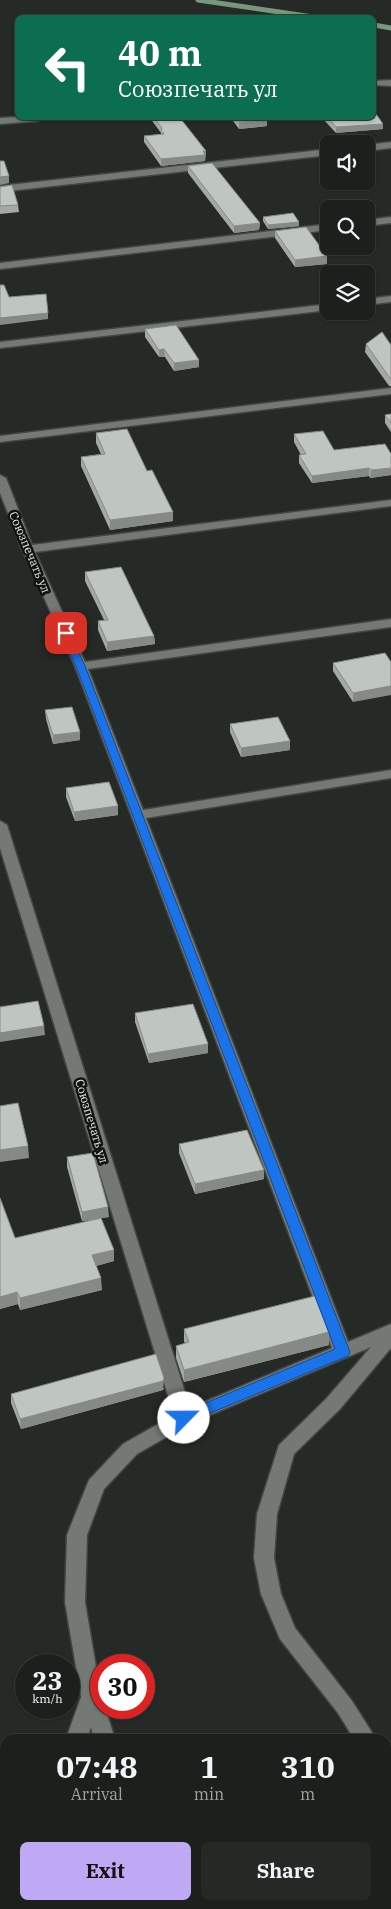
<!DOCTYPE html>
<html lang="en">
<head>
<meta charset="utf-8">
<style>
  :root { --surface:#1c201c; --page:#252825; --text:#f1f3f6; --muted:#a0a3a3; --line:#3a3e3b; --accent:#bfa9f4 }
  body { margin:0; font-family:"IBM Plex Serif",serif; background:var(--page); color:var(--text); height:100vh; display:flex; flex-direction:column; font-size:19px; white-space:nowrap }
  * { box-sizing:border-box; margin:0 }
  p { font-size:16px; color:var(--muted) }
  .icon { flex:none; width:28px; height:28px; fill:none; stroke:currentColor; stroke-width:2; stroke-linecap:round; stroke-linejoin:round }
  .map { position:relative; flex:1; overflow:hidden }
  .sheet { position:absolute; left:0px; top:1734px; width:391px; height:176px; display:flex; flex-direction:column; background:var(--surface); border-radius:15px 15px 0 0; box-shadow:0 1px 4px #0004,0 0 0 1px var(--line) }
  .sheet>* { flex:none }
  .hud { position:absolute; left:15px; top:15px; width:361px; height:105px; border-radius:8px; box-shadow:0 1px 4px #0004,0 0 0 1px var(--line); background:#0b6e4f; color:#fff; overflow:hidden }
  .buttons { position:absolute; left:320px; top:135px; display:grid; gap:10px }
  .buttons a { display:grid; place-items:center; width:55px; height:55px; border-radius:8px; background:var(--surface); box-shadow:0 1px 4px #0004,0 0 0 1px var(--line); font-size:25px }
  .speed { position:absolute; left:15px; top:1654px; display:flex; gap:10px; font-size:25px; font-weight:700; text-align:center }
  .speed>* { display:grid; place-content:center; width:65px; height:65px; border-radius:50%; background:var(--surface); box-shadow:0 1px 4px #0004,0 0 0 1px var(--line); line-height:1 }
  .speed small { font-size:12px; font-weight:400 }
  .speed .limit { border:8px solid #d22; background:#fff; color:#111 }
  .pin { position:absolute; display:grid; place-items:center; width:42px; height:42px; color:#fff; margin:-21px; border-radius:10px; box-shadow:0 2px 8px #0006 }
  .me { position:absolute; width:55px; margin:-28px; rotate:67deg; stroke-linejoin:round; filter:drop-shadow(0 0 4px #0008) }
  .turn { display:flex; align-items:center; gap:18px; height:105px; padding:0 20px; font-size:22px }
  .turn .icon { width:65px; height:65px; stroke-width:2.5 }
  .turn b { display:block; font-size:35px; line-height:42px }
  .eta { display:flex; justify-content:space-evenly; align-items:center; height:85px; text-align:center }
  .eta b { font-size:30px; font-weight:700; line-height:35px }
  .button { display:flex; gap:10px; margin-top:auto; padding:10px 20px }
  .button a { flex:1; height:58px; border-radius:8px; background:var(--accent); color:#111; font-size:20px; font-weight:700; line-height:58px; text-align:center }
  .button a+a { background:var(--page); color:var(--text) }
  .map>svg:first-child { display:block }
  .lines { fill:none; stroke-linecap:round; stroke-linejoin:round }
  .stream { stroke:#78977b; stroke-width:5 }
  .minor-casing { stroke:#424642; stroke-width:3 }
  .minor { fill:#747975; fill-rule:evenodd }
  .wall { fill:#a4a9a5 }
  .shaded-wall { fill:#868a86 }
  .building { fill:#bfc5c0; stroke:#868a86 }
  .route { fill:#1a73e8; stroke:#114b97 }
  .labels { text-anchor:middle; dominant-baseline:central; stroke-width:5; stroke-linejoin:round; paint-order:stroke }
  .street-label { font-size:12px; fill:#e4e7e4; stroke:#101210 }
</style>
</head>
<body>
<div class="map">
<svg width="391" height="1909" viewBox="0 0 391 1909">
  <rect width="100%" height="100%" fill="#262a26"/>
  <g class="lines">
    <path class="stream" d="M198,0l122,18
      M374,25l17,3"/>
    <g class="minor-casing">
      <path id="minor" d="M391,80v6l-17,-1v-4z
        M18,117v1h23l-4,3 -37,3v-6z
        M391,142v6l-25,3v-6z
        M329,149v6l-329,37v-6z
        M391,217v6l-25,3v-6z
        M329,224v6l-329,39v-6z
        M391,296v6l-25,3v-6z
        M329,304v6l-329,38v-6z
        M391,388v6l-391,48v-6z
        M0,475l6,3 26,67 359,-45v6l-356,46 50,110 306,-43v8l-303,42 55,141 248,-40v8l-245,40 202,524 43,-18v24l-51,61 -46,45 -17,60 -3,44 7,36 14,34 57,73 24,38h-22l-16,-26 -58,-74 -19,-45 -7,-36 3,-44 22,-69 47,-46 45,-52 -180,76 -54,31 -33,35 -17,46 -2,67 16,95v11h4l10,31h-21l-3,-12 -4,12h-21l15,-42 -16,-95 2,-67 22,-55 34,-36 51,-29 -174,-567v-27l7,4 183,583 142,-60 -257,-682 -53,-117 -22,-56z
        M386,1761l5,1v26l-5,-2z
        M5,1830v24l-5,2v-24z
        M165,1905h23l2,4h-23z"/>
    </g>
    <use href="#minor" class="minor"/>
  </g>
  <path class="wall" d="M150,118h30l26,33 -1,10 -44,5 -17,-24v-6l17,-2v-1z
    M231,118h35l1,2v6l-28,3z
    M322,118h52l9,6v5l-47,4z
    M188,166l72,57 -1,7 -25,3 -46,-60z
    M0,187l18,18 1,7 -19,2z
    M263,217l36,5v4l-31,3 -5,-8z
    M275,231l52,33 -32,3 -20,-29z
    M145,329l54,31v7l-25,4 -9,-14h-6l-14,-20z
    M366,344l25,1v41h-2l-24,-34z
    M391,414v18l-6,-9v-8z
    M96,433l51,38 26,41v9l-63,9 -29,-64v-9l20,-3 -5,-11z
    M294,434l40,16 57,4v21l-21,3 -1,-2 -57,7 -13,-20v-8h2l-7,-13z
    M85,572l69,64 1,8 -48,7 -9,-21v-9l6,-1 -19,-39z
    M385,653l-32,49 -20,-31v-8z
    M45,710l35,22v8l-27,4 -7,-25z
    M230,724l60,17v9l-49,7 -11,-25z
    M66,788l52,27 -43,6 -9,-24z
    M135,1013l73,31v9l-59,10 -14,-41z
    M179,1144l85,35 -69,15 -16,-41z
    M67,1157l42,60 -8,1 13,43 -18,5 6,24 -82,20 -2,-6 -18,5 15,-71 77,-18 -10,1 -15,-54z
    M184,1329l145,16 -145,37 -8,-24v-12l9,-2 -1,-3z
    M164,1388l-1,2 -142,39 -10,-26v-9z"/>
  <path class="shaded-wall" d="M267,120v6l-28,3v-7z
    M383,124v5l-47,4v-6z
    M203,151h3l-1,10 -44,5v-7z
    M9,176v7l-9,2v-8z
    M299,222v4l-31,3v-4z
    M260,223l-1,7 -25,3v-7z
    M327,256v8l-32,3v-7z
    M48,313v6l-48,6v-7z
    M164,349l1,8h-6v-7z
    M199,360v7l-25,4v-8z
    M369,468v8l-57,7v-7z
    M391,468v7l-21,3 1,-8z
    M173,512v9l-63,9v-10z
    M154,636l1,8 -48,7v-9z
    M391,686v9l-38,7v-9z
    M80,732v8l-27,4v-9z
    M290,741v9l-49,7v-9z
    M118,806v9l-43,6 -1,-9z
    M44,1026l1,9 -45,7v-9z
    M208,1044v9l-59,10 -1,-9z
    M28,1146l1,12 -29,4v-12z
    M264,1170v9l-69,15v-10z
    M108,1207l1,10 -27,4v-9z
    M114,1250v11l-22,6v-12z
    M101,1278l1,12 -82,20v-12z
    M17,1292l1,12 -18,5v-12z
    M329,1332v13l-145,37v-12z
    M164,1378l-1,12 -142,39 -1,-10z"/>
  <path class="building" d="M374,111l9,13 -47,3 -8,-9h46z
    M154,118h26l26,33h-3l2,4 -44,4 -17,-23 20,-2 -3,-4 1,-2z
    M235,118h31l1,2 -28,2z
    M0,161h4l5,15 -9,1z
    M212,163l48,60 -26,3 -46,-60z
    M12,185l6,20 -18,1v-19z
    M293,213l6,9 -31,3 -5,-8z
    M306,227l21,29 -32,4 -20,-29z
    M0,285h4l5,12 37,-3 2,19 -48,5z
    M176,325l23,35 -25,3 -10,-14 -5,1 -14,-21z
    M382,332l9,13v34l-1,-1 -24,-34z
    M391,414v9l-6,-8z
    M127,429l20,42 5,-1 21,42 -63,8 -29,-63 24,-3 -9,-21z
    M323,431l11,19 51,-6 6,10v14l-20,2 -2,-2 -57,8 -13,-21 7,-1 -12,-20z
    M121,567l33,69 -47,6 -9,-21 10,-1 -23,-48z
    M385,653l6,9v24l-38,7 -20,-30z
    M72,707l8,25 -27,3 -8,-25z
    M278,717l12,24 -49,7 -11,-24z
    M109,782l9,24 -44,6 -8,-24z
    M38,1001l6,25 -44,7v-26z
    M193,1004l15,40 -60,10 -13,-41z
    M18,1103l10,43 -28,4v-44z
    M247,1130l17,40 -69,14 -16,-40z
    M93,1153l15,54 -26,5 -15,-55z
    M0,1198l15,40 86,-20 13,32 -22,5 9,23 -81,20 -3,-6 -17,5z
    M315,1296l14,36 -145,38 -8,-24 13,-4 -5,-13z
    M156,1354l8,24 -1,3 -143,38 -9,-25z"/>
  <path class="route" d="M66,630l4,3 15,33 265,686 -2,4 -164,68 -5,-2 -2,-4 2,-4 156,-65 -259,-683 -15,-33z"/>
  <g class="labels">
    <g class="street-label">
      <text transform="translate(30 552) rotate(67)">Союзпечать ул</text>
      <text transform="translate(92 1121) rotate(73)">Союзпечать ул</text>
    </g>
  </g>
</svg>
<div class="buttons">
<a><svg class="icon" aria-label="sound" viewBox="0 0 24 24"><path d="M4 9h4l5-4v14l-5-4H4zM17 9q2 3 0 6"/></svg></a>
<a><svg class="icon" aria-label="search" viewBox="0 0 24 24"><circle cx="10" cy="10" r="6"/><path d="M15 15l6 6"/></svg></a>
<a><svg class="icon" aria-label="layers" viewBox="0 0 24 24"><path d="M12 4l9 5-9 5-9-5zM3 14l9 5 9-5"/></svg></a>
</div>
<div class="speed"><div>23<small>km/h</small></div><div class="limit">30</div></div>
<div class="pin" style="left:66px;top:633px;background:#d93025"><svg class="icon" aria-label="arrive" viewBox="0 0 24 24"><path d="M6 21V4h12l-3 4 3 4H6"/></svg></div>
<svg class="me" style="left:184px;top:1418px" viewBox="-20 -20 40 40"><circle r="19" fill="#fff"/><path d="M0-13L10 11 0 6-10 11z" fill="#1a73e8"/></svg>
<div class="hud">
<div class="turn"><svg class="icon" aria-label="left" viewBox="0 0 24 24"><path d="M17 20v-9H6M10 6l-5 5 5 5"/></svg><div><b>40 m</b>Союзпечать ул</div></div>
</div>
<section class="sheet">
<div class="eta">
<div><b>07:48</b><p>Arrival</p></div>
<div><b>1</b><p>min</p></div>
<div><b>310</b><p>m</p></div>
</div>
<div class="button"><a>Exit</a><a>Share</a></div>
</section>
</div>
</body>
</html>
